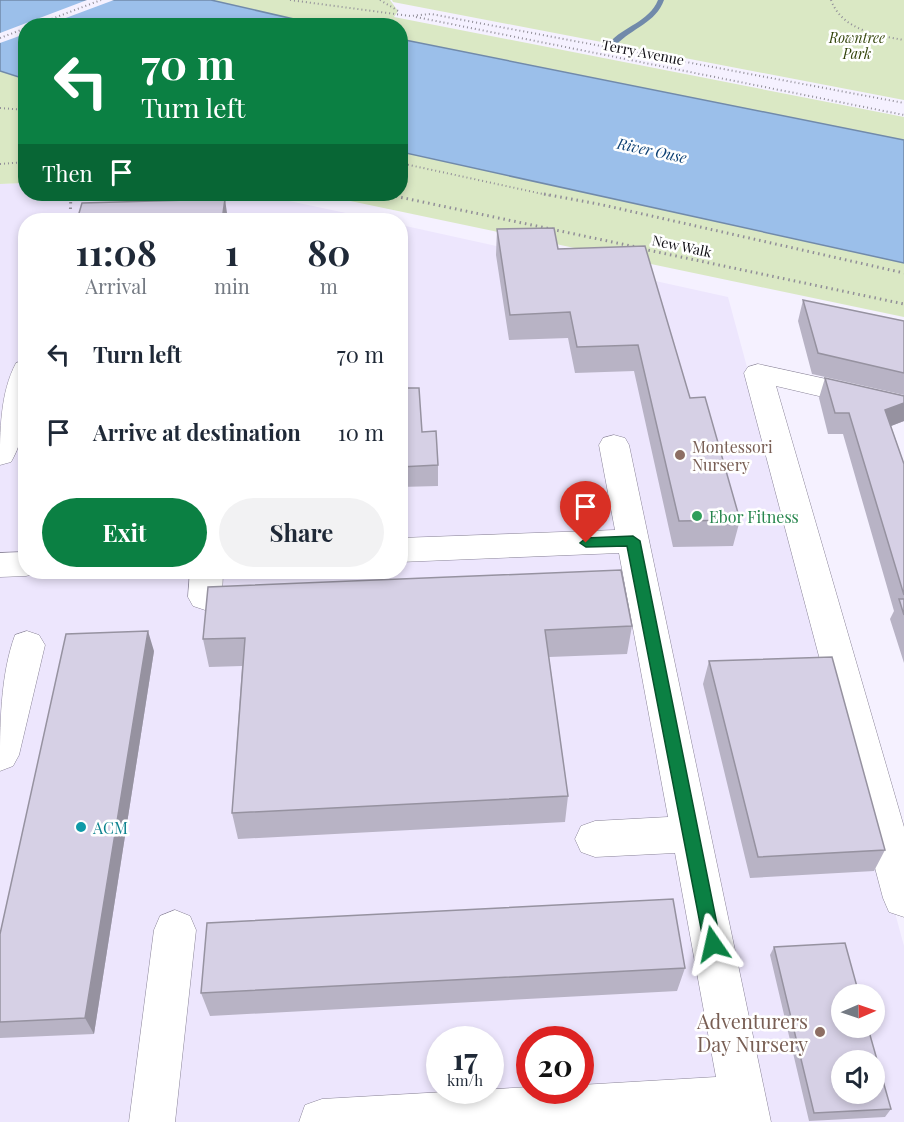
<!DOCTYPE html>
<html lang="en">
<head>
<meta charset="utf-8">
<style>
  :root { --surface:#fff; --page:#f2f2f3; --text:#1f2937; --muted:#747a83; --accent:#0b8043 }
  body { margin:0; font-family:"Playfair Display",serif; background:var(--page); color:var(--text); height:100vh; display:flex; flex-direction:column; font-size:22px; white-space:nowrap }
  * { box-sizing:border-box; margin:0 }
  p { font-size:20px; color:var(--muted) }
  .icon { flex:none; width:33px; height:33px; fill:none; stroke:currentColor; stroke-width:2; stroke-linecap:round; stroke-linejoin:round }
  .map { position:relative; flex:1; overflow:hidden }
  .panel { position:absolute; left:18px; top:213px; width:390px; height:366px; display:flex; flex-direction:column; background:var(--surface); border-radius:24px; box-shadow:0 3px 9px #0003 }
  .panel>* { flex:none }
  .guide { position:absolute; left:18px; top:18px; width:390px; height:183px; border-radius:24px; box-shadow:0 3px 9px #0003; background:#0b8043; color:#fff; overflow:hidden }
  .needle { width:39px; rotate:88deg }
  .controls { position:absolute; left:831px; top:984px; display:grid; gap:12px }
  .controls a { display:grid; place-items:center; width:54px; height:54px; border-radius:50%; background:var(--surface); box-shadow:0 3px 9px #0003; font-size:30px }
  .speed { position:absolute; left:426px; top:1026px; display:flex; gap:12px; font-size:30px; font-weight:700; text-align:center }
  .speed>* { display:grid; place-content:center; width:78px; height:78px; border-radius:50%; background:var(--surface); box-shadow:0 3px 9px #0003; line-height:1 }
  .speed small { font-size:15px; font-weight:400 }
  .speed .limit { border:9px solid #d22; background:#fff; color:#111 }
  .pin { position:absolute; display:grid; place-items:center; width:51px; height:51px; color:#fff; margin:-62px -26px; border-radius:50% 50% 50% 0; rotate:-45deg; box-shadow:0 0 6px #0007 }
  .pin .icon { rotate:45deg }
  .me { position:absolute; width:66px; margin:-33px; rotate:349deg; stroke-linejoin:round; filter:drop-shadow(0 0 4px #0008) }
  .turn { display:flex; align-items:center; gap:21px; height:126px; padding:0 24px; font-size:27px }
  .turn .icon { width:78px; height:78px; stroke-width:2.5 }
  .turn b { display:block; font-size:42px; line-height:51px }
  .then { display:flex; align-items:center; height:57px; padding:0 24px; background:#0003; gap:12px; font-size:22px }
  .eta { display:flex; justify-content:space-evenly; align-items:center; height:102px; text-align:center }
  .eta b { font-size:36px; font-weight:700; line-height:42px }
  .cta { display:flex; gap:12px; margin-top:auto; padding:12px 24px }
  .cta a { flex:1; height:69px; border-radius:36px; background:var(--accent); color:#fff; font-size:24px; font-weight:700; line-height:69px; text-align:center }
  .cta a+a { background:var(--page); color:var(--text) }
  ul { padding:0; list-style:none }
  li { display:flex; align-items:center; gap:18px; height:78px; padding:0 24px }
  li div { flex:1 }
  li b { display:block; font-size:22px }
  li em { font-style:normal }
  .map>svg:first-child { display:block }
  .built { fill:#ede6fd; fill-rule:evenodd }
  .green { fill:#dae8c4 }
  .water { fill:#9bbfea; stroke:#718aaa; stroke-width:1.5 }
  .pier { fill:#f5f1ff }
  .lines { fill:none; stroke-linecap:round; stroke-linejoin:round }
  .stream { fill:#718aaa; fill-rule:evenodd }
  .minor-casing { stroke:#8a8498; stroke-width:1 }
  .path-far1 { stroke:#918e98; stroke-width:2; stroke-dasharray:1 3; stroke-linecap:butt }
  .path { stroke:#918e98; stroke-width:3; stroke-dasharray:1.5 4; stroke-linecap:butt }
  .minor { fill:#fff; fill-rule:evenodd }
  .wall { fill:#b8b3c5 }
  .shaded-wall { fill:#9692a0 }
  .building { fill:#d6d0e5; stroke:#9692a0; stroke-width:1.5; fill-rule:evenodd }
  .route { fill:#0b8043; stroke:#07532c; stroke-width:1.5 }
  .education-dot { fill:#8d6e63; stroke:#fff; stroke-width:2 }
  .leisure-dot { fill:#2e9e5b; stroke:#fff; stroke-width:2 }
  .culture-dot { fill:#0f9aa8; stroke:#fff; stroke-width:2 }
  .labels { text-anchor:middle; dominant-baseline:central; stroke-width:5; stroke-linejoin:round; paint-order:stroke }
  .far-park-label { font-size:14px; font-style:italic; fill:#33440a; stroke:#fff }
  .far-street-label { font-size:14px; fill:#0f0d13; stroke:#fff }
  .far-water-label { font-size:15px; font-style:italic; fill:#0f4275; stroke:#fff }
  .education-label { font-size:16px; fill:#785e54; stroke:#fff; text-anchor:start }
  .leisure-label { font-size:16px; fill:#27864d; stroke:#fff; text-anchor:start }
  .culture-label { font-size:16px; fill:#0d838f; stroke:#fff; text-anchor:start }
  .near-education-label { font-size:20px; fill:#785e54; stroke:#fff; text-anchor:end }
</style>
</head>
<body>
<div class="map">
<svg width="904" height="1122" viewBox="0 0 904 1122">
  <rect width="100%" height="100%" fill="#f5f1ff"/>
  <path class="built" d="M25,183l1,11h230l123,26h-353v352h374l1,-347 327,72 176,649v176h-904v-938zM842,994h32v34h-32zM440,1040h50v50h-50zM530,1040h50v50h-50zM842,1060h32v34h-32z"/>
  <path class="green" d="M211,0h179l8,11 -4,6 510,100v23l-503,-101 -1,-13 -80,-1z
    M392,0h512v100l-511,-98z
    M0,71l26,8 -1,104 -25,1z
    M401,152l503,111v54l-587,-123h83z"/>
  <path class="water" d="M0,0h211l109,25 -294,1 -1,53 -25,-8z
    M400,39l504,101v123l-503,-111z"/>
  <path class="pier" d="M87,0h27l-67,25 -21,1 -1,8 -25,9v-10z"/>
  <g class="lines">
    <path class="stream" d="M658,0h6c-8,23 -32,28 -48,45h-6l-1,-2c15,-17 40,-21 49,-43z"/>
    <g class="minor-casing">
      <path id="minor" d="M26,360c0,34 3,72 -15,102l-11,3c0,-34 0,-72 16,-102z
        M758,364l146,32v20l-128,-30 128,441v90l-15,-5 -6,-14 -139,-525 4,-6z
        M614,435l11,3 4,7 142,677h-472l6,-17 17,-6 208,-12v3h50v-5l136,-8 -41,-224 -80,4 -14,-5 -6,-13 6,-13 14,-5 73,-4 -49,-264 -219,9v-24l215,-8 -16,-85 4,-7z
        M26,552v20l12,1 -12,3 -26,1v-24z
        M190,572h33l-1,25 -5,9 -12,4 -12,-4 -5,-9z
        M27,631l12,4 6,10 -26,110 -6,11 -13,5c0,-45 0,-95 15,-136z
        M175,910l15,6 6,14 -21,192h-46l25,-192 6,-14z"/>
    </g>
    <path class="path-far1" d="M290,0l120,16 21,-2 473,89
      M380,0l20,12
      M831,0c11,30 45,35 73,40
      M416,17l488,98
      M33,26l68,-26
      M0,38l26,-10
      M0,108l26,2
      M400,163l152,33
      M0,164l26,-2
      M384,194l9,2"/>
    <path class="path" d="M385,194l251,53
      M544,194l59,11 301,68
      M70,220l1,-26
      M643,249l261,55"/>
    <use href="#minor" class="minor"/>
  </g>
  <path class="wall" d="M497,229l61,20 132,149 50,122 -7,26 -60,1 -39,-176 -59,2 -7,-35 -59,2 -13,-85z
    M803,300l101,21v74l-92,-21 -14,-53z
    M825,378l79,18v25l-13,5 13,38v199l-14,-44 4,-8 -51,-177h-15l-9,-36z
    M400,388l38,77v21l-38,1z
    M208,587l424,39 -5,28 -78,3 19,139 -3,26 -327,17 -6,-26 10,-147 -33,1 -6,-28z
    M154,651l-60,383 -94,4v-104z
    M709,661l176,189 -11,21 -124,7 -47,-194z
    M774,947l117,162 -6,8 -76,4 -39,-166z
    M685,968l-8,23 -467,25 -9,-23z"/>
  <path class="shaded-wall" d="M225,199l3,21h-6z
    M904,403v18l-26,10 7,-21z
    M148,631l6,20 -60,383 -9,-16z"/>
  <path class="building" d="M225,199l-3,21h-145l5,-17z
    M554,228l4,21 87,-3 45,152 15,-1 35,123 -61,1 -41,-176 -61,2 -7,-35 -60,3 -13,-86z
    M803,300l101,21v52l-86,-20z
    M825,378l79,18v7l-19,7 19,54v131l-55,-182h-14z
    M400,388h19l3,44 14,-1 2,34 -38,2z
    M621,570l11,56 -87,4 23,166 -336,17 13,-175 -42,1 5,-52z
    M899,599h5v16z
    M148,631l-63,387 -85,4v-88l66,-300z
    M832,657l53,193 -127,7 -49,-196z
    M673,899l12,69 -484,25 6,-70z
    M845,943l14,51h-17v34h26l23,81 -77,4 -40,-166zM842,1060h32v34h-32z"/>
  <path class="route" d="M633,536l7,5 81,403 -2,6 -6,3 -7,-3 -2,-6 -77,-398 -41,1 -6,-4 6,-5z"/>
  <g class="education-dot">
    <circle cx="680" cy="455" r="6"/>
    <circle cx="820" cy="1032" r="6"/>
  </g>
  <circle class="leisure-dot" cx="697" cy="516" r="6"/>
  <circle class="culture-dot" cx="81" cy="827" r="6"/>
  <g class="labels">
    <g class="far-park-label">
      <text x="857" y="37">Rowntree<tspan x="857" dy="16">Park</tspan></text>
    </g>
    <g class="far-street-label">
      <text transform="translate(643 52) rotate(11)">Terry Avenue</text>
      <text transform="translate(682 246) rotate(12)">New Walk</text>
    </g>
    <g class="far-water-label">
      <text transform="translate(652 150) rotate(12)">River Ouse</text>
    </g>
    <g class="education-label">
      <text x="692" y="446">Montessori<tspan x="692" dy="18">Nursery</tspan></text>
    </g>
    <g class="leisure-label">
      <text x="709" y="516">Ebor Fitness</text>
    </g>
    <g class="culture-label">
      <text x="93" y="827">ACM</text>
    </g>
    <g class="near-education-label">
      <text x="808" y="1020">Adventurers<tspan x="808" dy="23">Day Nursery</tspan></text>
    </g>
  </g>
</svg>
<div class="controls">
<a><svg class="needle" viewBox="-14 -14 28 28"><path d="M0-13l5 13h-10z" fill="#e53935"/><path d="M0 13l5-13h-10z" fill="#747a83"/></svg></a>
<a><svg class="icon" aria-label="sound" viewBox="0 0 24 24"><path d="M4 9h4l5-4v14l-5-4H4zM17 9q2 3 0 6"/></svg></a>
</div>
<div class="speed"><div>17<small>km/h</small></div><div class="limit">20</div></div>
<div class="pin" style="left:586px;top:543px;background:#d93025"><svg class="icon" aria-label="arrive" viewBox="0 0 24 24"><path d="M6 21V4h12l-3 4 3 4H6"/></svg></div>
<svg class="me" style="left:713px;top:944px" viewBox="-20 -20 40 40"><path d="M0-17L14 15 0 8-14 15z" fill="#0b8043" stroke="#fff" stroke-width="4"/></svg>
<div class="guide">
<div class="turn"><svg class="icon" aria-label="left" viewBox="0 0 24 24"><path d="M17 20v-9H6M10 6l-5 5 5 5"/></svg><div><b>70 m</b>Turn left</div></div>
<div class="then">Then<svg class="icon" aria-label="arrive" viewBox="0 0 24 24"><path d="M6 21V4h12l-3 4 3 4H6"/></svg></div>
</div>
<section class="panel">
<div class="eta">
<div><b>11:08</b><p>Arrival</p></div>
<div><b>1</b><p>min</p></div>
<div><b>80</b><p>m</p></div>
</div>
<ul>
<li><svg class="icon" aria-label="left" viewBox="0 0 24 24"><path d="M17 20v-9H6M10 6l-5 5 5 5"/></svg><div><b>Turn left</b></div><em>70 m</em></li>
<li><svg class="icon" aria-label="arrive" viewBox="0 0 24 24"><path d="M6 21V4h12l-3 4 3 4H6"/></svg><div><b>Arrive at destination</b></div><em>10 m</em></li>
</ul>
<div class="cta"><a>Exit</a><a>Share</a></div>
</section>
</div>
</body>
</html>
